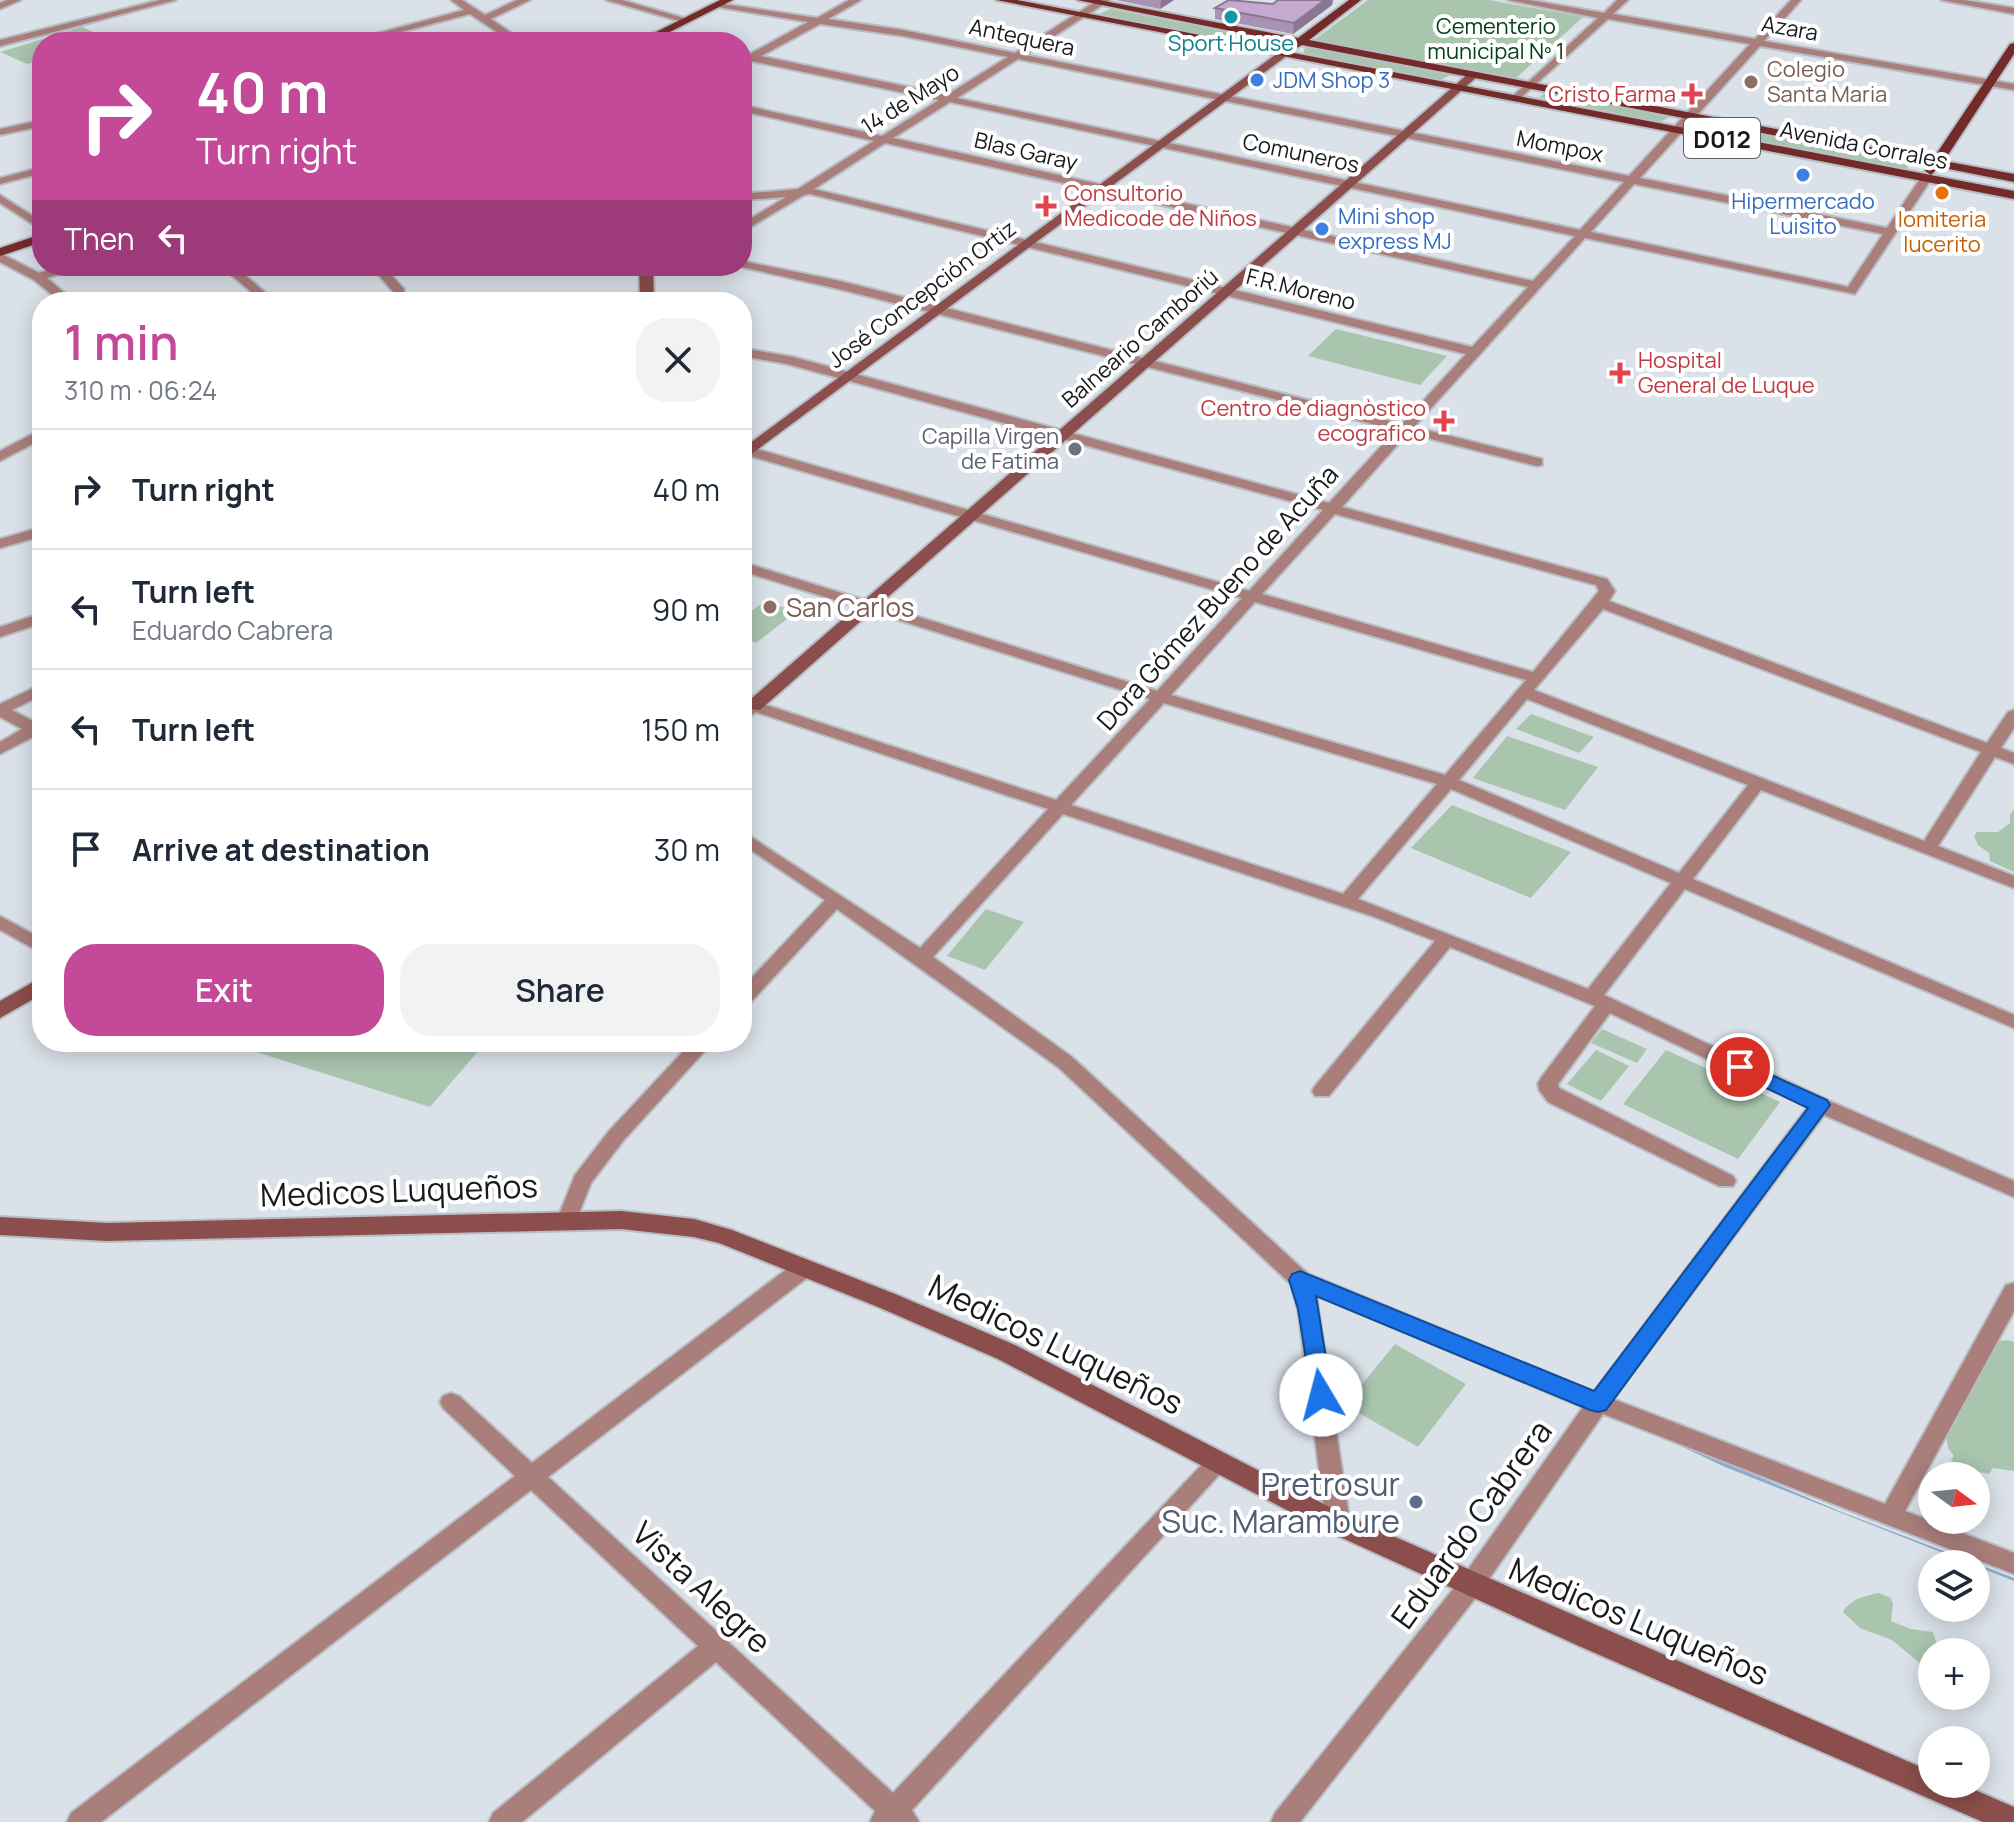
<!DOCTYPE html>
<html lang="en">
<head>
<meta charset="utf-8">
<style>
  :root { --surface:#fff; --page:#f2f2f3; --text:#1f2937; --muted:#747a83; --line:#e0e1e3; --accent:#c54999 }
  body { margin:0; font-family:Manrope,sans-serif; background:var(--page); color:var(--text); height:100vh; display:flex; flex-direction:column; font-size:30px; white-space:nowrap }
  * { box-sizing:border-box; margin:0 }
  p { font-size:26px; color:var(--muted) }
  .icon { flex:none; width:44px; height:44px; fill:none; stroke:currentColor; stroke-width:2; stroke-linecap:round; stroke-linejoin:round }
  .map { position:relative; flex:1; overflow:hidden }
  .side { position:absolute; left:32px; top:292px; width:720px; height:760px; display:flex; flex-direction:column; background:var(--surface); border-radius:32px; box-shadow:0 4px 20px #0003 }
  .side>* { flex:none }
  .banner { position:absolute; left:32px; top:32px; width:720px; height:244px; border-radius:32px; box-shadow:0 4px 20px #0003; background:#c54999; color:#fff; overflow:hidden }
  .needle { width:52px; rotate:105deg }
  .buttons { position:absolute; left:1918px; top:1462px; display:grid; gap:16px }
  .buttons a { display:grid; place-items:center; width:72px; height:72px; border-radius:50%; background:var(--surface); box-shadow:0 4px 20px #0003; font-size:40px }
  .pin { position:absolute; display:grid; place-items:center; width:68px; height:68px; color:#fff; margin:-34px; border:4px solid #fff; border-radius:50%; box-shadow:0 2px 8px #0007 }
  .me { position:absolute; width:88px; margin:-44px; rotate:352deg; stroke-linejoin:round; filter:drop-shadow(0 0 6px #0008) }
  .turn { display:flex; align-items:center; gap:28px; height:168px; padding:0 32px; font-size:36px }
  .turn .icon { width:104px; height:104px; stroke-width:2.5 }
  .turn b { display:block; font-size:56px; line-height:68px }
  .then { display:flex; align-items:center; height:76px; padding:0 32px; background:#0003; gap:16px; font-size:30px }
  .round { display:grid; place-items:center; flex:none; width:84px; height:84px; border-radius:32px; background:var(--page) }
  .headline { display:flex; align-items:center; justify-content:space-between; height:136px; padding:0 32px }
  h1 { font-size:48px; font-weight:600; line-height:60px; color:var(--accent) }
  .action { display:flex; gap:16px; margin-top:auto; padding:16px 32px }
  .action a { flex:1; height:92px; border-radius:32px; background:var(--accent); color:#fff; font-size:32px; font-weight:600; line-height:92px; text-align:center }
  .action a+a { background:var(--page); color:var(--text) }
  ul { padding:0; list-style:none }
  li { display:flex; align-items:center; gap:24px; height:120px; padding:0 32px; border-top:2px solid var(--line) }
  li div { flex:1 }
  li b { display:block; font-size:30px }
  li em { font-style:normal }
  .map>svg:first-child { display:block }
  .green { fill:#a9c5ae }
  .water { fill:#88aecc }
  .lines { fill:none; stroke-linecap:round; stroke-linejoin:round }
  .street-casing { stroke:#b7bdc3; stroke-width:4 }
  .secondary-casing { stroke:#b7bdc3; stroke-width:4 }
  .primary-casing { stroke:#b7bdc3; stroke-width:4 }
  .street { fill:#a97e7b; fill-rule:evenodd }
  .secondary { fill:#8b4e4c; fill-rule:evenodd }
  .primary { fill:#732b2a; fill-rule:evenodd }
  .wall { fill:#a992b3 }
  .shaded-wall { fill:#8a7792 }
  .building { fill:#c5aad0; stroke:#8a7792; stroke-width:2 }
  .route { fill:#1a73e8; stroke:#114b97; stroke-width:2 }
  .culture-dot { fill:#0f9aa8; stroke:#fff; stroke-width:3 }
  .shop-dot { fill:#3f7fe0; stroke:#fff; stroke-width:3 }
  .education-dot { fill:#8d6e63; stroke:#fff; stroke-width:3 }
  .health-dot { fill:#e0444e; stroke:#fff; stroke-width:3 }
  .food-dot { fill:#e8710a; stroke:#fff; stroke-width:3 }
  .worship-dot { fill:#6b7280; stroke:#fff; stroke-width:3 }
  .service-dot { fill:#5c6f8a; stroke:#fff; stroke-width:3 }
  .labels { text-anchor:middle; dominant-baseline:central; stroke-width:8; stroke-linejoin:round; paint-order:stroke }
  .far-park-label { font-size:22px; fill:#024119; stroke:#fff }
  .far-street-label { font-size:22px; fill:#181a1c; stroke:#fff }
  .far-culture-label { font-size:22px; fill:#0d838f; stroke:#fff }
  .far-education-label { font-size:22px; fill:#785e54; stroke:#fff; text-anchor:start }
  .far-shop-label { font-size:22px; fill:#366cbe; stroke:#fff; text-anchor:start }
  .far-health-label { font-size:22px; fill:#be3a42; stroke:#fff; text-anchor:end }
  .far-food-label { font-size:22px; fill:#c56008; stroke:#fff }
  .far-worship-label { font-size:22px; fill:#5b616d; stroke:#fff; text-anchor:end }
  .shield { fill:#fff; stroke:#5d5f60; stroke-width:2 }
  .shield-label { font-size:24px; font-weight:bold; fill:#181a1c }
  .street-label { font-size:26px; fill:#181a1c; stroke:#fff }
  .education-label { font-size:26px; fill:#785e54; stroke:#fff; text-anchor:start }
  .near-street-label { font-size:32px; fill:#181a1c; stroke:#fff }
  .near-service-label { font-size:32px; fill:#4e5e75; stroke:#fff; text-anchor:end }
</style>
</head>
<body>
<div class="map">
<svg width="2014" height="1822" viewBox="0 0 2014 1822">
  <rect width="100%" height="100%" fill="#dae1e8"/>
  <path class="green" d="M1368,0h121l94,17 -68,62 -201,-39z
    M1110,9l165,32 1,3 -9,3 -168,-33z
    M82,27l29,13 -69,2v18l-15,4 -27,-12z
    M1305,48h6l139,27 -9,5 -138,-26z
    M1547,92l118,23 3,3 -8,4 -121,-25z
    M1704,123l204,39 3,3 -7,5 -201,-40 -3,-4z
    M1336,329l111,27 -27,29 -112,-29z
    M765,601l31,11 -40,31 -14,-5v-20z
    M1531,714l63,23 -15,16 -63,-24z
    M1507,736l91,31 -33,43 -92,-32z
    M1452,805l119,47 -40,46 -120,-50z
    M2014,810v62l-24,-11 -1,-8 -11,-8 -4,-9 3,-4h21l12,-9v-9z
    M986,909l38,13 -39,48 -38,-14z
    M1602,1029l45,20 -10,14 -46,-20z
    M225,1042h261l-56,65z
    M1596,1050l33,16 -28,35 -34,-17z
    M1666,1050l114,52 -42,57 -115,-55z
    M2007,1340l7,2v129l-21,-3 -4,6 -31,-6 -7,-8 3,-4 -6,-8 -2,-16 11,-11 -2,-16 35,-63z
    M1395,1344l71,40 -48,63 -73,-42z
    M1879,1593l12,5 2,6 -2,17 20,8 22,3 6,18 4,2h-11v21l-40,-33 -32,-12 -17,-16c7,-13 22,-16 36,-19z"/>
  <path class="water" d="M1619,1417l220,94 175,67v3l-289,-114z"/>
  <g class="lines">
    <g class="street-casing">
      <path id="street" d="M7,0h14l-21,9v-6z
        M160,0h16l-176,46v-6z
        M451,0h11l23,15 32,-15h13l-39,19 33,23h-12l-42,-28 -108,28h-16l118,-32z
        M606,0h16l69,20 -5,3z
        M849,0h12l-33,19 75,11 112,23 83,-53h12l-85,55 604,121 121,-132 -142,-25 -91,82 -5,-3 1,-2 85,-78 -90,-18h21l75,13 13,-13h11l-15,14 142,25 36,-39h10l-37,41 250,43v6l-254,-44 -120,132 247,50 35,-52h8l2,2 -77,116 -270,-56 -171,189 128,32v6l-5,1 -129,-33 -66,74 265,72 8,12 -6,10 378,142 21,-31 6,-2v18l-13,20 13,5v11l-19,-7 -57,89 76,30v12l-253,-98 -68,89 321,136v13l-329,-139 -81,106 223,105 187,81v16l-190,-82 -211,284 272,105 121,-219 8,-2v28l-109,200 109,42v21l-411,-160 -123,178 -180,230h-29l4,-9 187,-235 121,-171 -267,-112 34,228 -4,7 -8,3 -8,-3 -4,-7 -28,-214 -7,-25 -233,-217 -221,-158 -88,95 -7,2v-18l83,-88 -83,-56v-13l178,117 128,-139 -292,-97 -14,9v-13l6,-5h12l296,97 94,-101 -408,-128v-9l415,129 85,-93 -499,-144 -1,-4 11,-2 496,143 74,-81 -536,-146 -45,-8v-8l51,9 536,146 67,-73 -557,-141 -102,-23h5v-5l98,20 562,143 64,-70 -656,-160 -6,1 -62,37v-8l44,-27 -44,3v-6l56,-5 76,-48 -132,-30v-6l140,31 57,-36 -193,-40 -4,-2v-6l8,2 58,-32 -96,-16 5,-3 100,15zM820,24l83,12 105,21 -61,38 -186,-39zM1018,59l606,123 -44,48 -623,-132zM950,102l625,134 -42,45 -640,-143zM885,143l643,144 -56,60 -658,-158zM1634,184l249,50 -35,53 -257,-55zM1335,514l261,71 3,6 -66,81 -271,-78zM1255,602l271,78 -81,95 -274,-80zM1603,609l378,143 -57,89 -390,-151zM1527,699l221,86 -69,88 -220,-93zM1164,703l273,81 -94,110 -272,-89zM1451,789l220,94 -83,106 -230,-90zM1063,814l309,102 63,25 -120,145 -3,5 3,5h14l121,-149 145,59 -54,72 -3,5 1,7 9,12 171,84h14l3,-5 -3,-5 -174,-88 -1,-4 52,-71 198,94 -214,285 -286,-118 -236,-217 -139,-100z
        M1941,0h23l50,8v6z
        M654,33l30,7 2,2 -35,-4v-4z
        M42,120v6l-42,9v-6z
        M42,167v6l-42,11v-6z
        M0,195l42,27v8l-42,-27z
        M0,253l39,20 25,-7h19l-36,12 28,24h-14l-27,-22 -34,-18z
        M221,266h13l39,33 -10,3z
        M371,266h12l21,23v6h-8z
        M42,429v10l-42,22v-10z
        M42,527v9l-42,12v-9z
        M42,613v10l-42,14v-10z
        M42,684v11l-30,15 30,16v12l-7,-2 -35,18v-12l22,-13 -22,-12v-13z
        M0,916l42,23v14l-42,-23z
        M692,1042h21l-90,99 -32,42 -17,43 -7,2 -7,-2 -3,-6 18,-45 34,-44z
        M804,1260l8,2 3,6 -3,6 -264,203 345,316 316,-336 8,-3 8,3 4,7 -317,346 7,12h-49l5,-11 -159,-149 -194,160h-33l4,-9 205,-167 -167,-156 -430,332h-34l4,-9 444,-337 -72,-68 -3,-6 3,-6 8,-3 8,3 73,67 264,-201z"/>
    </g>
    <g class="secondary-casing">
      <path id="secondary" d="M1279,52l10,2 -547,407v-12z
        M1469,73l10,2 -719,635 -18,-2v-11l9,2z
        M639,266h14l1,36h-14z
        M42,977v17l-42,24v-17z
        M621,1211l73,8 38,11 163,64 120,51 330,170 587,257v12h29l53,23v15h-31l-404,-176 -252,-115 -329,-172 -120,-52 -159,-64 -25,-6 -73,-8 -514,12 -107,-6v-18l107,6z"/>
    </g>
    <g class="primary-casing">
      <path id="primary" d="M720,0h13l-83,42h-14z
        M996,0h21l997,191v8z
        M1077,0h22l199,38 51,-38h12l-52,40 624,119 77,-115 4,-1v11l-70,107 70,13v8l-75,-15 -8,8 -6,-4 4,-6 -627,-120 -9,5 -6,-3 4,-4z
        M42,234v8l-42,14v-8z"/>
    </g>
    <use href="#street" class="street"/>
    <use href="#secondary" class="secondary"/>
    <use href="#primary" class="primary"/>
  </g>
  <path class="wall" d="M1116,0h58l-14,9z
    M1278,0h55l-1,5 -39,29 -78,-15v-11l58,-4z"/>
  <path class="shaded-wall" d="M1161,0h13l-14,9z
    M1325,0h8l-1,5 -39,29 1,-11z"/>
  <path class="building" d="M1229,0l44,4 5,-4h47l-31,23 -79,-15z"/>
  <path class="route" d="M1740,1061l87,39 3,5 -224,305 -8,2 -8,-2 -274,-114 16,99 -3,7 -8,3 -8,-3 -15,-93 -9,-29 3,-6 8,-3 294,120 214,-283 -75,-36 -3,-5 3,-4z"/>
  <circle class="culture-dot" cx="1231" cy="17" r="8"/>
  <g class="shop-dot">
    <circle cx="1257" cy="80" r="8"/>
    <circle cx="1803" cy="175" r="8"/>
    <circle cx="1322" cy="229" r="8"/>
  </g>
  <g class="education-dot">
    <circle cx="1751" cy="82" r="8"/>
    <circle cx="770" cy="607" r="8"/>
  </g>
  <g class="health-dot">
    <path d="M1688 82h8v8h8v8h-8v8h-8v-8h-8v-8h8z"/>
    <path d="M1042 194h8v8h8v8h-8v8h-8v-8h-8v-8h8z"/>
    <path d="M1616 361h8v8h8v8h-8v8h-8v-8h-8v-8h8z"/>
    <path d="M1440 409h8v8h8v8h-8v8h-8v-8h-8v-8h8z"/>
  </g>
  <circle class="food-dot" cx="1942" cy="193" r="8"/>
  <circle class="worship-dot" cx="1075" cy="449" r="8"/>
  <circle class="service-dot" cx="1416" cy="1502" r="8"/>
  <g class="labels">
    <g class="far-park-label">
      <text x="1496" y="26">Cementerio<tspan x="1496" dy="25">municipal Nº 1</tspan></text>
    </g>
    <g class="far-street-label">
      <text transform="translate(1790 28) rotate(10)">Azara</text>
      <text transform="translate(1022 37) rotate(12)">Antequera</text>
      <text transform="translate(910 99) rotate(-32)">14 de Mayo</text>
      <text transform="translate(1864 145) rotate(11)">Avenida Corrales</text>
      <text transform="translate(1560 146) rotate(11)">Mompox</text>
      <text transform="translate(1026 151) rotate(13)">Blas Garay</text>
      <text transform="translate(1301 153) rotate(12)">Comuneros</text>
      <text transform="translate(1301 289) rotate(14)">F.R.Moreno</text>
      <text transform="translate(922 294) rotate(-37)">José Concepción Ortiz</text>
      <text transform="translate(1140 338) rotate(-41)">Balneario Camboriú</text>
    </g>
    <g class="far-culture-label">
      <text x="1231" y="43">Sport House</text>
    </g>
    <g class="far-education-label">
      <text x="1767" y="69">Colegio<tspan x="1767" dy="25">Santa Maria</tspan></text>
    </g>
    <g class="far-shop-label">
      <text x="1273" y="80">JDM Shop 3</text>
      <text x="1803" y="201" text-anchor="middle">Hipermercado<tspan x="1803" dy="25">Luisito</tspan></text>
      <text x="1338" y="216">Mini shop<tspan x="1338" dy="25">express MJ</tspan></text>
    </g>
    <g class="far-health-label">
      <text x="1676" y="94">Cristo Farma</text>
      <text x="1064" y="193" text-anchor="start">Consultorio<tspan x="1064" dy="25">Medicode de Niños</tspan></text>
      <text x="1638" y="360" text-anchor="start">Hospital<tspan x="1638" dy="25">General de Luque</tspan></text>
      <text x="1426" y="408">Centro de diagnòstico<tspan x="1426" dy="25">ecografico</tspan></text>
    </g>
    <g class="far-food-label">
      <text x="1942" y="219">lomiteria<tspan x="1942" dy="25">lucerito</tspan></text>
    </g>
    <g class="far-worship-label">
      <text x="1059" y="436">Capilla Virgen<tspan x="1059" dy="25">de Fatima</tspan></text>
    </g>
    <rect class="shield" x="1684" y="118" width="76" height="40" rx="6"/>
    <g class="shield-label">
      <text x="1722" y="138">D012</text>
    </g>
    <g class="street-label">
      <text transform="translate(1217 597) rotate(-48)">Dora Gómez Bueno de Acuña</text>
    </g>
    <g class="education-label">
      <text x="786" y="607">San Carlos</text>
    </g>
    <g class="near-street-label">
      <text transform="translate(399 1190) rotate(-2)">Medicos Luqueños</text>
      <text transform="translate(1056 1344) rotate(26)">Medicos Luqueños</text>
      <text transform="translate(1471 1524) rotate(-54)">Eduardo Cabrera</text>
      <text transform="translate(702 1587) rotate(43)">Vista Alegre</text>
      <text transform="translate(1639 1621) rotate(23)">Medicos Luqueños</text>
    </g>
    <g class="near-service-label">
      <text x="1400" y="1484">Pretrosur<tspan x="1400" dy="37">Suc. Marambure</tspan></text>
    </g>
  </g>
</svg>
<div class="buttons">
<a><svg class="needle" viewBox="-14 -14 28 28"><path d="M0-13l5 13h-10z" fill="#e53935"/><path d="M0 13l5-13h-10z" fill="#747a83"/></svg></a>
<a><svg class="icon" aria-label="layers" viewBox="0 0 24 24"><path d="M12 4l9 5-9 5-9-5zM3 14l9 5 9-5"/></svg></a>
<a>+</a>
<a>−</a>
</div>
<div class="pin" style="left:1740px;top:1067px;background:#d93025"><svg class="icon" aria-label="arrive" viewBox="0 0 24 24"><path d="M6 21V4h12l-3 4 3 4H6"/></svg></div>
<svg class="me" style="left:1321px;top:1395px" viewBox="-20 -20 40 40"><circle r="19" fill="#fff"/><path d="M0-13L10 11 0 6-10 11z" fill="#1a73e8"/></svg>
<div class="banner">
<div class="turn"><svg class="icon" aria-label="right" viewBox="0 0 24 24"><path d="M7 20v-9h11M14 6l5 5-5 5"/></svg><div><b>40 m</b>Turn right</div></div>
<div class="then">Then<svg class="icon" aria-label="left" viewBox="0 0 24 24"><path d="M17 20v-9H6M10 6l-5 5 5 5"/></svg></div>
</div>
<section class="side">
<div class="headline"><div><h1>1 min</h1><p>310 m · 06:24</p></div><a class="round"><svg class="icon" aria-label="close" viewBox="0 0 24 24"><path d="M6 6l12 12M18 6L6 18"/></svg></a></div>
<ul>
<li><svg class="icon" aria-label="right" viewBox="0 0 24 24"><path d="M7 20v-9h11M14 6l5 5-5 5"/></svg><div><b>Turn right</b></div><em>40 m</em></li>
<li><svg class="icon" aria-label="left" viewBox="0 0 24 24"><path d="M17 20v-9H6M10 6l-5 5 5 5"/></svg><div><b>Turn left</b><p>Eduardo Cabrera</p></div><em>90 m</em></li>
<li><svg class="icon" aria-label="left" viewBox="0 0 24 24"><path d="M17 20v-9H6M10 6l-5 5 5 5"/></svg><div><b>Turn left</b></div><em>150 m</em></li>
<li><svg class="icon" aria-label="arrive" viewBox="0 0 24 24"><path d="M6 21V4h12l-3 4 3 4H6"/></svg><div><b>Arrive at destination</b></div><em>30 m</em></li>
</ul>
<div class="action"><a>Exit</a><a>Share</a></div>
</section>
</div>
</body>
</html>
